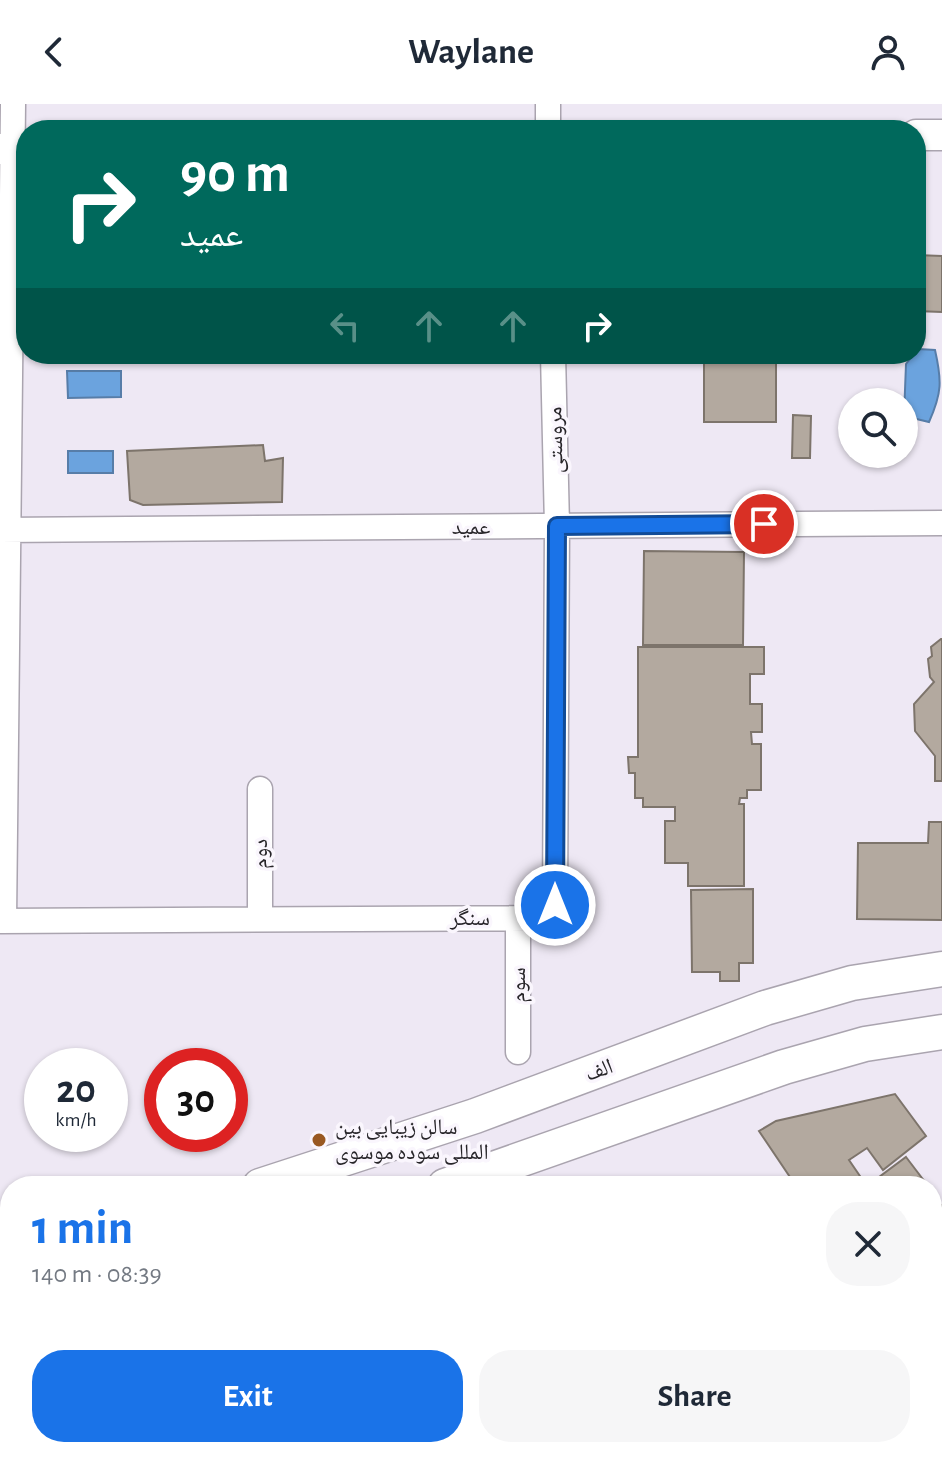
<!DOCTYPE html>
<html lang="en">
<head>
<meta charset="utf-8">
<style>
  :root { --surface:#fff; --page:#f6f6f7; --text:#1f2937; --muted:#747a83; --accent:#1a73e8 }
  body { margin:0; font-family:"Alegreya Sans","Noto Naskh Arabic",sans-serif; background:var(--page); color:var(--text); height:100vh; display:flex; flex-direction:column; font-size:30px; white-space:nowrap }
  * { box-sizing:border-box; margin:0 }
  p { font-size:26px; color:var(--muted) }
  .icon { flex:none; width:44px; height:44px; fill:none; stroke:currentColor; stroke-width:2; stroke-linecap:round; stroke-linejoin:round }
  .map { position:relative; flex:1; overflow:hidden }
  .details { position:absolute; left:0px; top:1072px; width:942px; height:282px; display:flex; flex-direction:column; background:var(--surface); border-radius:32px 32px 0 0; box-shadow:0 2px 6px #0004 }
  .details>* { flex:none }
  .guide { position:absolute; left:16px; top:16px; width:910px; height:244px; border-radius:32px; box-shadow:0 2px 6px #0004; background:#00695c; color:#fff; overflow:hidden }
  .tools { position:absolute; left:838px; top:284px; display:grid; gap:16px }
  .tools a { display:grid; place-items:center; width:80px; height:80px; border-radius:50%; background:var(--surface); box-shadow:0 2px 6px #0004; font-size:40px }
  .speed { position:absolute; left:24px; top:944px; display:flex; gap:16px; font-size:40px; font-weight:700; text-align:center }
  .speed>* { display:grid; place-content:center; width:104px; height:104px; border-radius:50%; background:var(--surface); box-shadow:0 2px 6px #0004; line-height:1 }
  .speed small { font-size:20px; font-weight:400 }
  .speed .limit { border:12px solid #d22; background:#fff; color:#111 }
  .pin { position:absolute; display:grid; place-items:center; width:68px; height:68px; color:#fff; margin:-34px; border:4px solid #fff; border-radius:50%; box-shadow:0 2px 8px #0007 }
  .me { position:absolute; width:88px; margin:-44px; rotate:0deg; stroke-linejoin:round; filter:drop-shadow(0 0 6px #0008) }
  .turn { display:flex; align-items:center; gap:28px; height:168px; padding:0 32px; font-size:36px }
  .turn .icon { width:104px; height:104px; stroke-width:2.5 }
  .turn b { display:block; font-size:56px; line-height:68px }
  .lanes { display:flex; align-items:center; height:76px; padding:0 32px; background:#0003; justify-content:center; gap:40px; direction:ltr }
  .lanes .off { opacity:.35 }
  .round { display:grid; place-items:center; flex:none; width:84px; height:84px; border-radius:32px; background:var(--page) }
  .summary { display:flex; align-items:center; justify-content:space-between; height:136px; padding:0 32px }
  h1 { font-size:48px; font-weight:600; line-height:60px; color:var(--accent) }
  .primary-button { display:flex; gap:16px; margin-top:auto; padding:16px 32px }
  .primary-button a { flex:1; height:92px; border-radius:32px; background:var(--accent); color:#fff; font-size:32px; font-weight:600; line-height:92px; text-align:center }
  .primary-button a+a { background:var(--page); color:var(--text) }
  header { display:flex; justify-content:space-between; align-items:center; height:104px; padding:0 32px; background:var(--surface); font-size:36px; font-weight:600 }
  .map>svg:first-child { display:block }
  .water { fill:#6ba3de; stroke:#577da8; stroke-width:2 }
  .building { fill:#b3a99f; stroke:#7d746b; stroke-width:2 }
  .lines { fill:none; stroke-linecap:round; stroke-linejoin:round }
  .minor-casing { stroke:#aaa4af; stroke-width:27 }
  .tertiary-casing { stroke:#aaa4af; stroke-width:33 }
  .secondary-casing { stroke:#aaa4af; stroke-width:37 }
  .minor { stroke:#fff; stroke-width:24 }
  .tertiary { stroke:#fff; stroke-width:30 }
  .secondary { stroke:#fff; stroke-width:34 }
  .route-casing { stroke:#114b97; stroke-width:20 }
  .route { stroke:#1a73e8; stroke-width:14 }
  .poi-dot { fill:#995922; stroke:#faf6fd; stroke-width:3 }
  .labels { text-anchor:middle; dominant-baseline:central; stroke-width:7; stroke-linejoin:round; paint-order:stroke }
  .street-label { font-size:22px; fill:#272529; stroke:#faf6fd }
  .poi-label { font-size:22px; fill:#272529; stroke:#faf6fd; text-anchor:start }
</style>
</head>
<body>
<header><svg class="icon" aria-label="back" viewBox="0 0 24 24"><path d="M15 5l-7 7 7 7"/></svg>Waylane<svg class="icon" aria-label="person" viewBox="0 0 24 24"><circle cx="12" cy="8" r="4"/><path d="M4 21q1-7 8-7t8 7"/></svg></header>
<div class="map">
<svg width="942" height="1353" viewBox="0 0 942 1353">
  <rect width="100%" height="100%" fill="#eee8f4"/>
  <path class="water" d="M918,245l17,1c7,31 7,43 -6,72l-25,-6 2,-52z
    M67,267h54v26l-53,1z
    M68,347h45v22h-45z"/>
  <path class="building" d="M916,151l26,1v56l-26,-1z
    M704,250h72v68h-72z
    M793,311l18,1 -1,42h-18z
    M263,341l2,16 18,-3 -1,44 -139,3 -13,-5 -3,-49z
    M644,447l100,1 -1,93h-100z
    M941,535h1v142h-7v-25l-20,-25 -1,-27 20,-22 -4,-5 -2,-18 4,-3 -1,-9z
    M638,543h126v27h-14v30h12v28h-11l1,12h9v46h-14v8h-7l-1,6h5v82h-56v-23h-23v-42h10v-14h-32v-9h-8v-25h-6l-1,-16h10z
    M929,718h13v98l-85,-1 1,-76h70z
    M753,785v74h-14v18h-19v-9h-28l-1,-82z
    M895,990l31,42 -43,34 -16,-22 -18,12 13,19 -8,7h-58l-37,-55 17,-10z
    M906,1053l22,29h-61z
    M942,1101v78l-10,7v-78z
    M942,1181v84l-10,8v-84z"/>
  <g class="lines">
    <g class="minor-casing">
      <path id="minor" d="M548,26v-26
        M0,426l942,-7
        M260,814v-129
        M518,814v134
        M0,817l541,-3 9,-3 5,-10 2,-379 -4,-172
        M4,817l9,-817
        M0,1342l8,11
        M616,1344l8,9"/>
    </g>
    <g class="tertiary-casing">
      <path id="tertiary" d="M916,31h26
        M0,45h26"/>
    </g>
    <g class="secondary-casing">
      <path id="secondary" d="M260,1082l215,-70 290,-108 87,-25 90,-14
        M445,1082l339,-119 81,-23 77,-12
        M0,1154l10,-2
        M0,1208l10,-2"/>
    </g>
    <use href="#minor" class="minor"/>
    <use href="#tertiary" class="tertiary"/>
    <use href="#secondary" class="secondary"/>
  </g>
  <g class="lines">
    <g class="route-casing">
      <path id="route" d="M555,801l2,-379 207,-2"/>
    </g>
    <use href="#route" class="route"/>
  </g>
  <circle class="poi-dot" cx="319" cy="1036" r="8"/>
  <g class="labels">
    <g class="street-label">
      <text transform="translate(555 336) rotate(-91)">مروستی</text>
      <text x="471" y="423">عمید</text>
      <text transform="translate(260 750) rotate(-90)">دوم</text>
      <text x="470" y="814">سنگر</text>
      <text transform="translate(518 881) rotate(-90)">سوم</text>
      <text transform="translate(599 966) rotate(-20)">الف</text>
    </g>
    <g class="poi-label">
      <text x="335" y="1023">سالن زیبایی بین<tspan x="335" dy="25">المللی سوده موسوی</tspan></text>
    </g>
  </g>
</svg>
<div class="tools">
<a><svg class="icon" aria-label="search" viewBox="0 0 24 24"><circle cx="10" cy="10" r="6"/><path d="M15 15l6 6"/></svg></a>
</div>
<div class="speed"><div>20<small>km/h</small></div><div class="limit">30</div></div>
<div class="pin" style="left:764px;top:420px;background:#d93025"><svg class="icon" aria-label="arrive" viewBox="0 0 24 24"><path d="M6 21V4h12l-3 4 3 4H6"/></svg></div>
<svg class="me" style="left:555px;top:801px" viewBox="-20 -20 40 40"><circle r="17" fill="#1a73e8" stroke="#fff" stroke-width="3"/><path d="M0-11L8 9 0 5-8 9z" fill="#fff"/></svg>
<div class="guide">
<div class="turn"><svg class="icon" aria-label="right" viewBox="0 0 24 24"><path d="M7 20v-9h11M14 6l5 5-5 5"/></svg><div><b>90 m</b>عمید</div></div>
<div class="lanes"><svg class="icon off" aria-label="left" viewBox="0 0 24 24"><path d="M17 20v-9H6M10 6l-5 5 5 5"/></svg><svg class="icon off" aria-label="ahead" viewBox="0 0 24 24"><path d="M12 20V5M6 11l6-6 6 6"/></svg><svg class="icon off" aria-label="ahead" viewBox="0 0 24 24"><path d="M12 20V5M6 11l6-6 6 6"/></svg><svg class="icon" aria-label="right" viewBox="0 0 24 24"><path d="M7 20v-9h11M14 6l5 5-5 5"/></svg></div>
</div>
<section class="details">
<div class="summary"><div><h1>1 min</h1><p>140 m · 08:39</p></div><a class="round"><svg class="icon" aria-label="close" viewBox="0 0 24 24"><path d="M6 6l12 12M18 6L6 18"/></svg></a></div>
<div class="primary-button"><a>Exit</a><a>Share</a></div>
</section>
</div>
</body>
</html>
